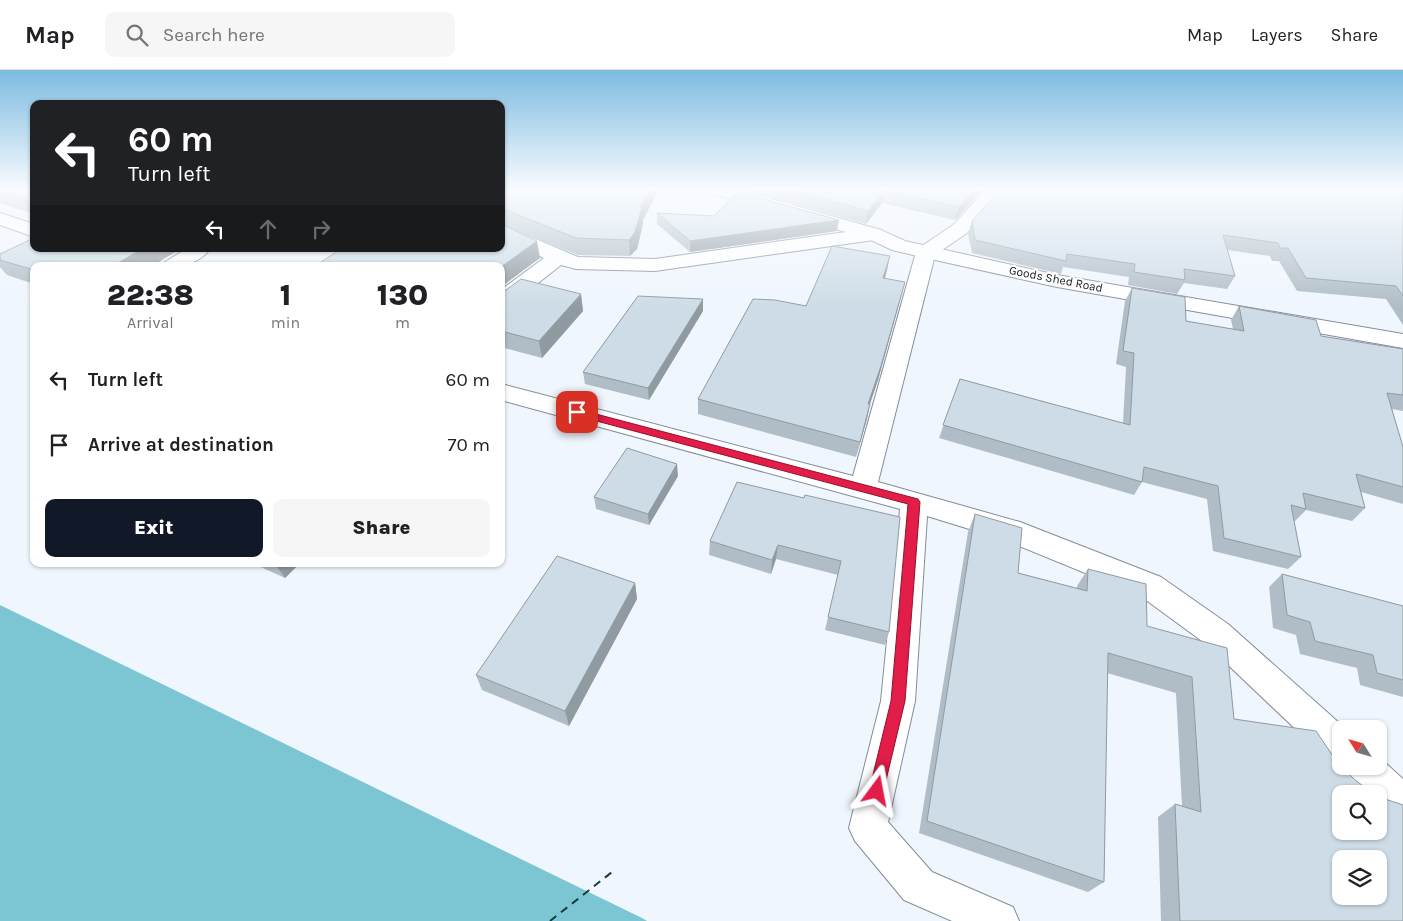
<!DOCTYPE html>
<html lang="en">
<head>
<meta charset="utf-8">
<style>
  :root { --surface:#fff; --page:#f6f6f6; --text:#202124; --muted:#757577; --line:#e0e0e0; --accent:#111827 }
  body { margin:0; font-family:Karla,sans-serif; background:var(--page); color:var(--text); height:100vh; display:flex; flex-direction:column; font-size:19px; white-space:nowrap }
  * { box-sizing:border-box; margin:0 }
  p { font-size:16px; color:var(--muted) }
  .icon { flex:none; width:28px; height:28px; fill:none; stroke:currentColor; stroke-width:2; stroke-linecap:round; stroke-linejoin:round }
  .map { position:relative; flex:1; overflow:hidden }
  .panel { position:absolute; left:30px; top:192px; width:475px; height:305px; display:flex; flex-direction:column; background:var(--surface); border-radius:10px; box-shadow:0 1px 4px #0004 }
  .panel>* { flex:none }
  .banner { position:absolute; left:30px; top:30px; width:475px; height:152px; border-radius:10px; box-shadow:0 1px 4px #0004; background:#202124; color:#fff; overflow:hidden }
  .needle { width:32px; rotate:307deg }
  .tools { position:absolute; left:1332px; top:650px; display:grid; gap:10px }
  .tools a { display:grid; place-items:center; width:55px; height:55px; border-radius:10px; background:var(--surface); box-shadow:0 1px 4px #0004; font-size:25px }
  .pin { position:absolute; display:grid; place-items:center; width:42px; height:42px; color:#fff; margin:-21px; border-radius:10px; box-shadow:0 2px 8px #0006 }
  .me { position:absolute; width:55px; margin:-28px; rotate:13deg; stroke-linejoin:round; filter:drop-shadow(0 0 4px #0008) }
  .turn { display:flex; align-items:center; gap:18px; height:105px; padding:0 15px; font-size:22px }
  .turn .icon { width:65px; height:65px; stroke-width:2.5 }
  .turn b { display:block; font-size:35px; line-height:42px }
  .lanes { display:flex; align-items:center; height:48px; padding:0 15px; background:#0003; justify-content:center; gap:25px; direction:ltr }
  .lanes .off { opacity:.35 }
  .eta { display:flex; justify-content:space-evenly; align-items:center; height:85px; text-align:center }
  .eta b { font-size:30px; font-weight:800; line-height:35px }
  .cta { display:flex; gap:10px; margin-top:auto; padding:10px 15px }
  .cta a { flex:1; height:58px; border-radius:10px; background:var(--accent); color:#fff; font-size:20px; font-weight:800; line-height:58px; text-align:center }
  .cta a+a { background:var(--page); color:var(--text) }
  ul { padding:0; list-style:none }
  li { display:flex; align-items:center; gap:15px; height:65px; padding:0 15px }
  li div { flex:1 }
  li b { display:block; font-size:19px }
  li em { font-style:normal }
  header { display:flex; align-items:center; gap:30px; box-sizing:border-box; height:70px; padding:0 25px; background:var(--surface); border-bottom:1px solid var(--line) }
  header strong { font-size:24px }
  nav { display:flex; gap:28px; margin-inline-start:auto; font-size:18px }
  .search { width:350px; height:45px; background:var(--page); display:flex; align-items:center; gap:12px; box-sizing:border-box; padding:0 18px; border-radius:10px; color:var(--muted); font-size:19px }
  .map>svg:first-child { display:block }
  .water { fill:#7cc6d3 }
  .lines { fill:none; stroke-linecap:round; stroke-linejoin:round }
  .ferry { stroke:#173b41; stroke-width:2; stroke-dasharray:8 6; stroke-linecap:butt }
  .minor-casing { stroke:#848c9a; stroke-width:2 }
  .tertiary-casing { stroke:#848c9a; stroke-width:2 }
  .minor { fill:#fff; fill-rule:evenodd }
  .tertiary { fill:#fff; fill-rule:evenodd }
  .wall { fill:#b0bdc6 }
  .shaded-wall { fill:#909aa1 }
  .building { fill:#cddce6; stroke:#909aa1; fill-rule:evenodd }
  .route { fill:#e11d48; stroke:#92132f }
  .labels { text-anchor:middle; dominant-baseline:central; stroke-width:4.5; stroke-linejoin:round; paint-order:stroke }
  .far-street-label { font-size:12px; fill:#171a1f; stroke:#fff }
</style>
</head>
<body>
<header>
<strong>Map</strong>
<div class="search"><svg class="icon" aria-label="search" viewBox="0 0 24 24"><circle cx="10" cy="10" r="6"/><path d="M15 15l6 6"/></svg>Search here</div>
<nav><a>Map</a><a>Layers</a><a>Share</a></nav>
</header>
<div class="map">
<svg width="1403" height="851" viewBox="0 0 1403 851">
  <rect width="100%" height="100%" fill="#f0f6fe"/>
  <path class="water" d="M0,535l642,313 5,3h-647z"/>
  <g class="lines">
    <path class="ferry" d="M550,851l62,-49"/>
    <g class="minor-casing">
      <path id="minor" d="M987,119h19l-39,44 -32,22 -57,227 142,40 141,55 67,47 118,105h-5v36l-13,-5 -122,-116 -67,-49 -137,-56 -75,-23 -12,185 -27,121 44,50 81,35 6,14h-67l-48,-21 -49,-59 -6,-13 32,-127 19,-192 -399,-109v-16l352,92 63,-224 3,-4 34,-23z
        M0,143l34,11v13l-34,-12z
        M501,154l77,33 77,2 219,-31 7,2 3,4 -3,4 -7,2 -219,31 -79,-2 -15,-4 -52,41 -8,1v-17l43,-32 -43,-21z
        M186,179h24c-11,16 -30,17 -48,17l3,-4z
        M1379,687l24,22v37l-24,-9v-13h-14l-16,-15 -5,-13h35z"/>
    </g>
    <g class="tertiary-casing">
      <path id="tertiary" d="M707,119h29l145,41 24,11 152,34 346,59v14l-346,-61 -131,-29 -34,-8 -25,-12 -157,-45z"/>
    </g>
    <use href="#minor" class="minor"/>
    <use href="#tertiary" class="tertiary"/>
  </g>
  <path class="wall" d="M0,119h34v25l-34,-11z
    M501,119l142,31v4l-6,25 -7,7 -52,-1 -77,-31z
    M749,119h235l-29,31 -73,-17 -16,21 -117,-33z
    M1403,119v136l-17,-26 -89,-8 -18,-30h-7l-2,-5 -43,-6 8,26 -8,13 -43,-6 -7,11 -49,-9 1,-8 -66,-10 -2,7 -89,-21 -4,-19 4,-13z
    M657,143l57,3 123,15 -147,21 -33,-28z
    M109,179h71l-28,17h-118v18l-27,-9 -7,-8v-13l115,-3z
    M887,200l-2,9 20,3 -27,98 -8,24 -3,15 -11,38 -158,-43v-15l108,-93z
    M1132,218l54,33 47,8 -2,-9 8,-14 82,30 82,13v62l-11,-2 11,38v57l-42,-12 4,16 -13,13 -46,-11 -12,12 7,35 -13,12 -75,-18 -6,-52 -65,-17 -8,13 -195,-57 21,-59 163,44 3,-56 -10,-3 9,-63z
    M501,221l80,3 2,17 -41,47 -41,-11z
    M703,241l-54,89 -64,-16 -2,-12z
    M678,406l-29,49 -53,-16 -2,-12z
    M804,428l85,134 -4,13 -60,-15 13,-55 -62,-16 -5,15 -62,-19 1,-14z
    M975,444l43,59 59,15v-2l11,-17 59,57 87,93 169,202h-242l-3,-104 17,-13 7,2 -6,-113 -69,-20 -3,209 -16,10 -169,-59 49,-301z
    M254,494h45l-14,14z
    M1282,504l121,32v92v-1l-43,-12 -3,-17 -57,-14 -4,-19 -23,-7 -4,-41z
    M635,513l2,16 -68,127 -87,-36 -6,-15z"/>
  <path class="shaded-wall" d="M650,119h9l-16,31v4l-6,25 -7,7 -1,-16 11,-33z
    M976,119h8l-29,31 4,-13z
    M884,121l-2,12 -16,21 2,-13z
    M839,150l-2,11 -147,21v-11z
    M537,171l3,17 -39,29v-20z
    M142,179h38l-28,17h-39z
    M890,186l-3,14 -7,23 3,-15z
    M905,212l-27,98 -13,38 3,-14z
    M581,224l2,17 -41,47 -3,-17z
    M703,229v12l-54,89 -1,-12z
    M870,334l-3,15 -11,38 4,-15z
    M677,394l1,12 -29,49 -1,-11z
    M778,475l-2,14 -5,15 1,-14z
    M275,494h24l-14,14z
    M635,513l2,16 -68,127 -4,-15z"/>
  <path class="building" d="M0,119h34v13l-34,-11z
    M501,119h149l-10,18h2l-7,25 -6,8 -53,-2 -75,-30z
    M789,119h187l-17,18 -75,-16 -16,20z
    M1001,119h402v107l-7,-10 -90,-8 -18,-30h-8l-2,-5 -55,-8 12,41 -51,-7 1,11 -51,-8 1,-8 -68,-10 -1,7 -91,-21 -3,-19z
    M738,122l101,28 -149,21 -33,-28 57,3z
    M501,154l36,17 -36,26v-1h-186l26,-17h160z
    M34,168v11h65l7,2h29l2,-2h5l-29,17h-79v4l-34,-10v-6z
    M832,176l58,10 -7,22 22,4 -24,84 -13,38h2l-10,38 -162,-43 55,-100 22,1 31,6z
    M521,209l60,15 -42,47 -38,-10v-40l5,-1z
    M1132,218l53,9 1,24 58,10 -5,-25 77,14 5,16 82,13v46l-16,-2 16,54v40l-47,-13 9,34 -62,-15 3,16 -15,-4 10,52 -77,-19 -6,-52 -74,-19 -2,15 -199,-57 17,-46 170,46 4,-72 -11,-2z
    M638,226l65,3 -55,89 -65,-16z
    M627,378l50,16 -29,50 -54,-17z
    M737,412l67,16 1,-3 95,22 -11,115 -61,-15 13,-56 -63,-16 -6,15 -62,-19z
    M975,444l47,14 -4,45 69,18 1,-22 58,15 1,42 80,22 7,71 82,12 19,28 6,7 14,14 19,14h-33v37h38v-34l24,8v116h-223l-5,-117 26,8 -9,-135 -84,-24 -4,229 -177,-61zM1341,789h38v37h-38z
    M557,486l78,27 -70,128 -89,-36z
    M1282,504l121,32v74l-26,-7 -4,-18 -58,-14 -5,-19 -23,-7z"/>
  <linearGradient id="sky" x2="0" y2="1"><stop stop-color="#7dbbe0"/><stop offset="0.5" stop-color="#f8fbff"/><stop offset="1" stop-color="#f8fbff" stop-opacity="0"/></linearGradient>
  <rect width="1403" height="238" fill="url(#sky)"/>
  <path class="route" d="M577,339l341,90 2,3 -15,199 -23,96 -5,2 -5,-2 -3,-6 22,-90 17,-197 -334,-89 -2,-3 2,-2z"/>
  <g class="labels">
    <g class="far-street-label">
      <text transform="translate(1056 209) rotate(11)">Goods Shed Road</text>
    </g>
  </g>
</svg>
<div class="tools">
<a><svg class="needle" viewBox="-14 -14 28 28"><path d="M0-13l5 13h-10z" fill="#e53935"/><path d="M0 13l5-13h-10z" fill="#757577"/></svg></a>
<a><svg class="icon" aria-label="search" viewBox="0 0 24 24"><circle cx="10" cy="10" r="6"/><path d="M15 15l6 6"/></svg></a>
<a><svg class="icon" aria-label="layers" viewBox="0 0 24 24"><path d="M12 4l9 5-9 5-9-5zM3 14l9 5 9-5"/></svg></a>
</div>
<div class="pin" style="left:577px;top:342px;background:#d93025"><svg class="icon" aria-label="arrive" viewBox="0 0 24 24"><path d="M6 21V4h12l-3 4 3 4H6"/></svg></div>
<svg class="me" style="left:877px;top:721px" viewBox="-20 -20 40 40"><path d="M0-17L14 15 0 8-14 15z" fill="#e11d48" stroke="#fff" stroke-width="4"/></svg>
<div class="banner">
<div class="turn"><svg class="icon" aria-label="left" viewBox="0 0 24 24"><path d="M17 20v-9H6M10 6l-5 5 5 5"/></svg><div><b>60 m</b>Turn left</div></div>
<div class="lanes"><svg class="icon" aria-label="left" viewBox="0 0 24 24"><path d="M17 20v-9H6M10 6l-5 5 5 5"/></svg><svg class="icon off" aria-label="ahead" viewBox="0 0 24 24"><path d="M12 20V5M6 11l6-6 6 6"/></svg><svg class="icon off" aria-label="right" viewBox="0 0 24 24"><path d="M7 20v-9h11M14 6l5 5-5 5"/></svg></div>
</div>
<section class="panel">
<div class="eta">
<div><b>22:38</b><p>Arrival</p></div>
<div><b>1</b><p>min</p></div>
<div><b>130</b><p>m</p></div>
</div>
<ul>
<li><svg class="icon" aria-label="left" viewBox="0 0 24 24"><path d="M17 20v-9H6M10 6l-5 5 5 5"/></svg><div><b>Turn left</b></div><em>60 m</em></li>
<li><svg class="icon" aria-label="arrive" viewBox="0 0 24 24"><path d="M6 21V4h12l-3 4 3 4H6"/></svg><div><b>Arrive at destination</b></div><em>70 m</em></li>
</ul>
<div class="cta"><a>Exit</a><a>Share</a></div>
</section>
</div>
</body>
</html>
